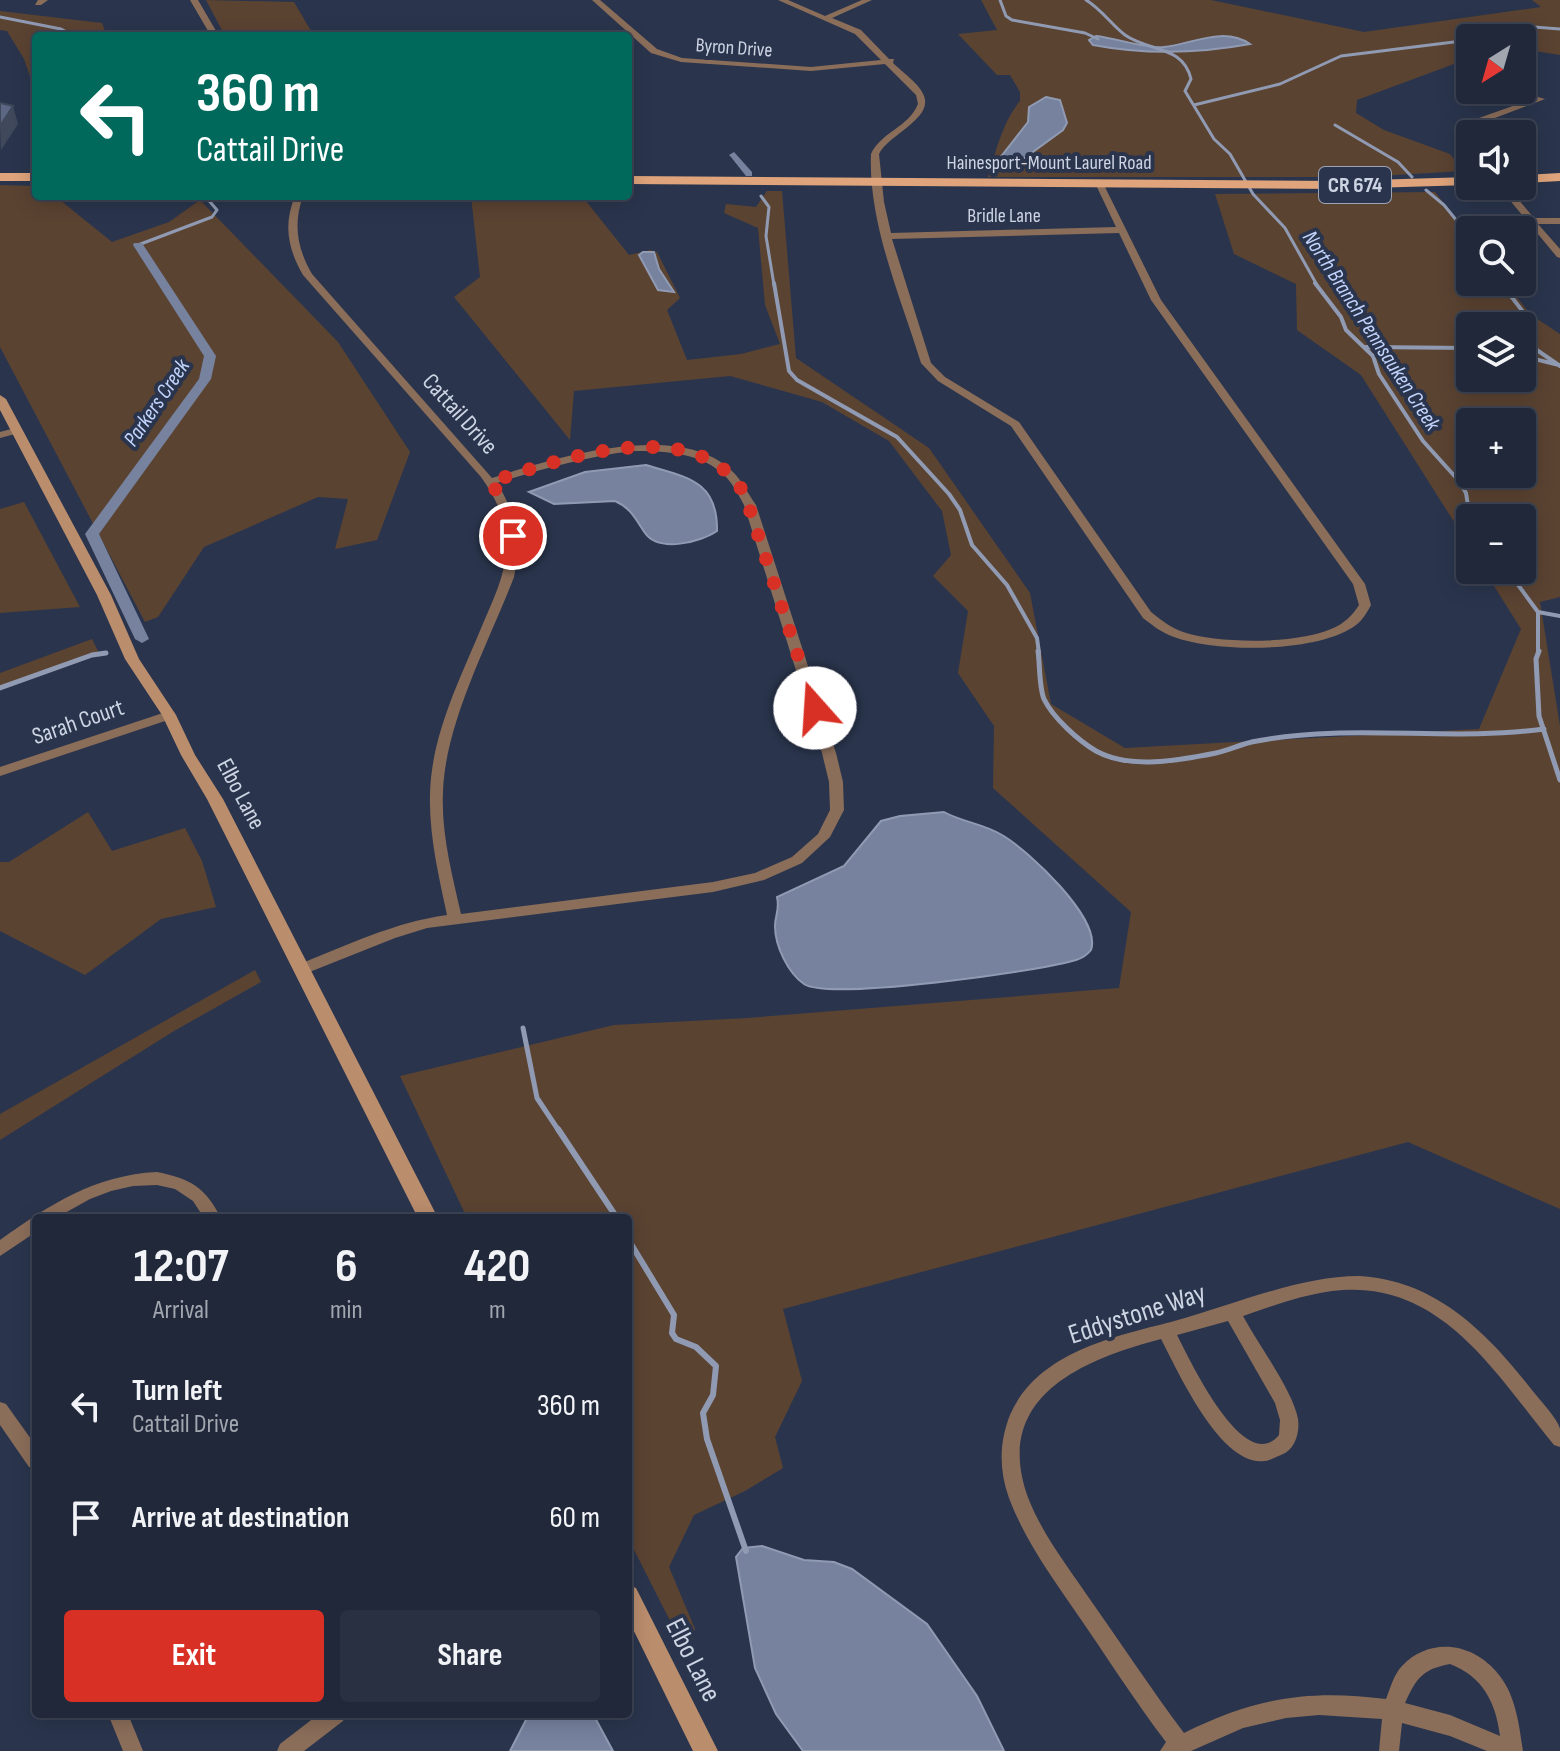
<!DOCTYPE html>
<html lang="en">
<head>
<meta charset="utf-8">
<style>
  :root { --surface:#20283a; --page:#283042; --text:#f1f3f6; --muted:#a2a6af; --line:#3d4454; --accent:#d93025 }
  body { margin:0; font-family:"Sofia Sans Condensed",sans-serif; background:var(--page); color:var(--text); height:100vh; display:flex; flex-direction:column; font-size:30px; white-space:nowrap }
  * { box-sizing:border-box; margin:0 }
  p { font-size:26px; color:var(--muted) }
  .icon { flex:none; width:44px; height:44px; fill:none; stroke:currentColor; stroke-width:2; stroke-linecap:round; stroke-linejoin:round }
  .map { position:relative; flex:1; overflow:hidden }
  .side { position:absolute; left:32px; top:1214px; width:600px; height:504px; display:flex; flex-direction:column; background:var(--surface); border-radius:8px; box-shadow:0 4px 20px #0003,0 0 0 2px var(--line) }
  .side>* { flex:none }
  .banner { position:absolute; left:32px; top:32px; width:600px; height:168px; border-radius:8px; box-shadow:0 4px 20px #0003,0 0 0 2px var(--line); background:#00695c; color:#fff; overflow:hidden }
  .needle { width:52px; rotate:217deg }
  .fabs { position:absolute; left:1456px; top:24px; display:grid; gap:16px }
  .fabs a { display:grid; place-items:center; width:80px; height:80px; border-radius:8px; background:var(--surface); box-shadow:0 4px 20px #0003,0 0 0 2px var(--line); font-size:40px }
  .pin { position:absolute; display:grid; place-items:center; width:68px; height:68px; color:#fff; margin:-34px; border:4px solid #fff; border-radius:50%; box-shadow:0 2px 8px #0007 }
  .me { position:absolute; width:88px; margin:-44px; rotate:341deg; stroke-linejoin:round; filter:drop-shadow(0 0 6px #0008) }
  .turn { display:flex; align-items:center; gap:28px; height:168px; padding:0 32px; font-size:36px }
  .turn .icon { width:104px; height:104px; stroke-width:2.5 }
  .turn b { display:block; font-size:56px; line-height:68px }
  .eta { display:flex; justify-content:space-evenly; align-items:center; height:136px; text-align:center }
  .eta b { font-size:48px; font-weight:700; line-height:56px }
  .primary-button { display:flex; gap:16px; margin-top:auto; padding:16px 32px }
  .primary-button a { flex:1; height:92px; border-radius:8px; background:var(--accent); color:#fff; font-size:32px; font-weight:700; line-height:92px; text-align:center }
  .primary-button a+a { background:var(--page); color:var(--text) }
  ul { padding:0; list-style:none }
  li { display:flex; align-items:center; gap:24px; height:112px; padding:0 32px }
  li div { flex:1 }
  li b { display:block; font-size:30px }
  li em { font-style:normal }
  .map>svg:first-child { display:block }
  .green { fill:#5b4332; fill-rule:evenodd }
  .water { fill:#76829e; stroke:#909bb3; stroke-width:2 }
  .lines { fill:none; stroke-linecap:round; stroke-linejoin:round }
  .stream-far3 { stroke:#909bb3; stroke-width:3 }
  .stream-far2 { stroke:#909bb3; stroke-width:4 }
  .stream-far1 { stroke:#909bb3; stroke-width:5 }
  .stream { stroke:#909bb3; stroke-width:6 }
  .canal { fill:#76829e; fill-rule:evenodd }
  .street { fill:#8b6e5a; fill-rule:evenodd }
  .secondary { fill:#ba8d6d; fill-rule:evenodd }
  .primary { fill:#dfa47b; fill-rule:evenodd }
  .shaded-wall { fill:#40495c }
  .building { fill:#5c6883; stroke:#40495c; stroke-width:2 }
  .route { stroke:#d93025; stroke-width:14; stroke-dasharray:0 25.2 }
  .labels { text-anchor:middle; dominant-baseline:central; stroke-width:8; stroke-linejoin:round; paint-order:stroke }
  .far-street-label { font-size:20px; fill:#cdd4e3; stroke:#2a354d }
  .shield { fill:#2a354d; stroke:#9ca4b6; stroke-width:2 }
  .shield-label { font-size:22px; font-weight:bold; fill:#cdd4e3 }
  .far-water-label { font-size:22px; font-style:italic; fill:#c2d4fd; stroke:#2a354d }
  .street-label { font-size:24px; fill:#cdd4e3; stroke:#2a354d }
  .near-street-label { font-size:28px; fill:#cdd4e3; stroke:#2a354d }
</style>
</head>
<body>
<div class="map">
<svg width="1560" height="1751" viewBox="0 0 1560 1751">
  <rect width="100%" height="100%" fill="#2a354d"/>
  <path class="green" d="M206,0l88,2 20,34h-89z
    M981,0h230l153,32 177,-25 -9,-7h28v55l-38,-6v-11h-52v20l-113,42 -1,13 28,17 66,24 13,17 -100,6h-375c8,-26 14,-54 32,-76v-9l-10,-17h-13l-39,-41 39,-4z
    M0,11l102,12 5,13h-71v57l-12,-34 -17,-28 -7,-1z
    M0,185l36,1v10h19l57,46 57,-20 31,-22 138,142 72,110 -33,88 -42,9 13,-50 -30,-2 -114,50 -46,70 -13,5 -145,-275z
    M767,191h15l14,167 133,90 101,145 21,111 74,44 354,-19 42,-100 -37,-59h38v-52h-52v29l-109,-172 -64,-45 -1,-46 -62,-30 -19,-60 220,-2 35,45v45h35l26,33 29,19v263l-20,5 20,124v483l-152,-67 -625,167 19,72 -27,56 8,31 -38,23 -51,24 -25,52 26,62 -7,27 -60,-118v-320h-161l-67,-142 214,-51 134,-7 371,-30 12,-76 -138,-124 1,-62 -36,-53 10,-62 -35,-35 18,-21 -9,-44 -53,-70 -67,-39 -92,-26 -156,15 -4,49 -116,-143 26,-20 -9,-81h111l47,59 21,-5 7,2 23,46 -13,12 20,50 54,-6 39,-10 -15,-39 -7,-77 -34,-15 2,-9 30,3zM1470,326h52v52h-52zM1470,422h52v52h-52z
    M24,502l56,105 -80,6v-104z
    M92,639l7,14 -99,35v-15z
    M88,812l24,39 73,-23 17,33 14,46 -55,12 -76,56 -85,-44v-69h9z
    M255,970l6,12 -87,49 -174,109v-26z"/>
  <path class="water" d="M1096,36c19,2 52,13 68,11 28,-3 59,-21 86,-3 -54,10 -104,11 -157,1l-4,-5z
    M1046,97l14,3 7,23 -4,7 -48,35 -9,1 -10,-3 32,-41 1,-15z
    M643,252h11l5,17 15,23 -16,-2 -19,-35z
    M646,465c38,12 72,14 71,66 -16,11 -58,22 -72,2 -9,-13 -14,-25 -30,-32l-61,3 -25,-12 56,-20z
    M944,812c18,10 40,12 58,23 26,15 100,84 89,115 -4,5 -8,8 -15,10 -35,11 -247,41 -272,24 -16,-11 -29,-38 -29,-58 0,-11 5,-16 2,-29l67,-31 37,-45 19,-5z
    M762,1546l42,14 30,2 18,7 75,55 50,72 27,55h-201l-27,-37 -21,-46 -19,-111 7,-9z
    M529,1714h64l20,37h-103z"/>
  <g class="lines">
    <path class="stream-far3" d="M1000,0l6,16 6,4 73,13 13,6
      M1086,0c15,9 25,24 39,35 24,17 58,10 66,44l-6,12 29,48 16,15 23,40 32,34 32,57
      M0,17l61,12 13,7
      M1486,38l36,-12 38,3
      M1194,105l86,-21 61,-28 129,-16
      M1335,125l63,37 14,15
      M1426,190l18,15 26,32
      M761,196l8,11 -3,29 8,49
      M138,245l74,-28 5,-7 -12,-14
      M1501,282l2,3"/>
    <path class="stream-far2" d="M774,283l15,88 8,9 100,57 52,57 11,16 12,35 35,40 30,53 2,15
      M1315,283l26,34 5,13 27,26 6,18 44,67 36,40 7,12 4,25
      M1501,283l32,42 -4,14 5,9 26,18
      M1365,347l105,1
      M1522,356l37,9
      M1507,570l31,42v41
      M1538,612l22,4"/>
    <path class="stream-far1" d="M1038,651c2,14 1,36 6,48 9,19 35,42 52,52 34,19 84,9 120,2 14,-3 27,-10 41,-12 94,-18 193,1 287,-12
      M1539,651l-3,8 3,57 21,64
      M0,688l92,-33 14,-2
      M523,1028l14,70 22,33"/>
    <path class="stream" d="M558,1129l59,89
      M628,1239l46,76 -2,18 4,6 20,8 20,19 -3,29 -10,18 4,26 39,112"/>
    <path class="canal" d="M734,152l18,20v4h-6l-15,-19 -2,-2z
      M134,243h8l74,113 -5,23 -112,155 50,105 -7,4 -7,-4 -50,-105 114,-155 5,-23 -71,-111z"/>
    <path class="street" d="M38,0h10l-7,5h-6z
      M190,0h8l21,36h-8z
      M592,0h8l57,49 25,9 129,9 70,-7 -26,-26 -77,-34h10l37,16 37,-16h10l-40,18 29,12 28,29h5l-1,4c9,9 27,21 31,33 9,23 -36,39 -45,58l5,48 7,31 225,-6 -21,-44 7,-2 59,119 204,284 6,21c-4,7 -8,15 -15,20 -37,28 -139,28 -182,12 -12,-4 -22,-12 -31,-19l-132,-192 -73,-45 -17,-18c-20,-65 -53,-140 -50,-209 10,-22 38,-27 47,-50l-2,-9 -31,-31 -74,7 -130,-9 -30,-9zM1119,233l32,67 202,284 6,21c-7,11 -15,19 -28,24 -33,15 -113,15 -148,3 -12,-4 -22,-12 -32,-20l-132,-190 -74,-45 -14,-14 -39,-124z
      M1538,97l7,2 -74,28 -5,6 4,8v12l-3,-1 -9,-19 7,-10z
      M1498,186h9l27,32h26v6h-22l22,25v9l-3,-1z
      M295,196h8c-10,28 -6,52 9,78l180,204c62,-20 191,-61 243,-4 8,9 14,21 21,31l80,248 7,29 1,28 -14,27 -28,26 -38,17 -51,12 -286,36 -32,10 -88,35h-10l-2,-4 2,-4c48,-19 98,-43 150,-50 -10,-47 -22,-96 -15,-145 7,-50 31,-98 50,-144 10,-24 23,-49 24,-75 2,-28 -9,-52 -25,-74l-178,-202c-15,-26 -20,-50 -8,-79zM632,451c33,0 71,1 95,27 7,8 12,18 17,27l78,248 7,29 1,28 -12,24 -26,23 -37,16 -42,9 -252,32c-9,-40 -20,-81 -18,-122 2,-69 46,-150 71,-215 7,-35 2,-64 -17,-94 45,-14 88,-26 135,-32z
      M15,428l5,3 -1,2 -19,5v-6z
      M169,711l5,1 1,3 -1,3 -174,58v-9z
      M157,1172c34,7 48,15 64,46h-17l-11,-17 -18,-12 -18,-4 -24,1 -22,5 -21,8 -34,19h-20v14l-36,24v-16c49,-35 95,-65 157,-68z
      M1359,1276c74,4 125,53 169,109 7,10 30,33 32,44 0,6 0,12 0,18l-6,-2c-59,-72 -114,-168 -222,-154 -30,4 -60,15 -89,25 15,28 50,75 55,103 2,14 -3,31 -17,36 -5,2 -12,6 -17,6 -44,5 -86,-90 -103,-122 -80,21 -171,59 -132,161 14,35 39,67 60,98 32,45 62,91 95,135 71,-35 124,-44 202,-34 4,-10 8,-25 16,-33 29,-30 72,-23 97,9 17,21 20,50 24,76h-36l-37,-15 -48,-13 -3,28h-20l3,-32 -63,-4 -33,3 -43,10 -52,23h-31l6,-9c-33,-43 -62,-90 -93,-134 -24,-35 -49,-70 -64,-110 -10,-28 -10,-55 1,-83 27,-62 102,-78 161,-93 60,-16 127,-46 188,-46zM1228,1321l47,82 5,17 -1,15c-35,42 -90,-77 -102,-100zM1450,1664c32,12 46,38 50,72l-50,-21 -45,-12c11,-24 17,-34 45,-39z
      M0,1402l6,2 30,42v23l-7,-2 -29,-42z
      M108,1714h20l15,37h-20z
      M319,1714h27l-3,7 -39,30h-27l3,-7z"/>
    <path class="secondary" d="M0,395l6,4 105,196 28,64 37,56 19,40 28,44 215,419h-20l-211,-419 -26,-44 -19,-40 -37,-56 -28,-64 -97,-185z
      M628,1585l8,3 82,163h-25l-65,-132z"/>
    <path class="primary" d="M0,173h36v8h-36z
      M1560,173v8l-38,2v-8z
      M628,176l709,5 133,-4v8l-133,4 -709,-5z"/>
  </g>
  <path class="shaded-wall" d="M13,106l5,18 -17,26 -1,-24z"/>
  <path class="building" d="M0,103l13,3 -13,20z"/>
  <g class="lines">
    <path class="route" d="M513,536l-12,-39 -11,-15c71,-23 207,-72 255,13l70,213"/>
  </g>
  <g class="labels">
    <g class="far-street-label">
      <text transform="translate(734 48) rotate(4)">Byron Drive</text>
      <text x="1049" y="163">Hainesport-Mount Laurel Road</text>
      <text x="1004" y="216">Bridle Lane</text>
    </g>
    <rect class="shield" x="1319" y="167" width="72" height="36" rx="6"/>
    <g class="shield-label">
      <text x="1355" y="185">CR 674</text>
    </g>
    <g class="far-water-label">
      <text transform="translate(1371 331) rotate(57)">North Branch Pennsauken Creek</text>
      <text transform="translate(157 403) rotate(-56)">Parkers Creek</text>
    </g>
    <g class="street-label">
      <text transform="translate(460 414) rotate(48)">Cattail Drive</text>
      <text transform="translate(78 722) rotate(-19)">Sarah Court</text>
      <text transform="translate(241 794) rotate(62)">Elbo Lane</text>
    </g>
    <g class="near-street-label">
      <text transform="translate(1137 1314) rotate(-18)">Eddystone Way</text>
      <text transform="translate(693 1660) rotate(63)">Elbo Lane</text>
    </g>
  </g>
</svg>
<div class="fabs">
<a><svg class="needle" viewBox="-14 -14 28 28"><path d="M0-13l5 13h-10z" fill="#e53935"/><path d="M0 13l5-13h-10z" fill="#a2a6af"/></svg></a>
<a><svg class="icon" aria-label="sound" viewBox="0 0 24 24"><path d="M4 9h4l5-4v14l-5-4H4zM17 9q2 3 0 6"/></svg></a>
<a><svg class="icon" aria-label="search" viewBox="0 0 24 24"><circle cx="10" cy="10" r="6"/><path d="M15 15l6 6"/></svg></a>
<a><svg class="icon" aria-label="layers" viewBox="0 0 24 24"><path d="M12 4l9 5-9 5-9-5zM3 14l9 5 9-5"/></svg></a>
<a>+</a>
<a>−</a>
</div>
<div class="pin" style="left:513px;top:536px;background:#d93025"><svg class="icon" aria-label="arrive" viewBox="0 0 24 24"><path d="M6 21V4h12l-3 4 3 4H6"/></svg></div>
<svg class="me" style="left:815px;top:708px" viewBox="-20 -20 40 40"><circle r="19" fill="#fff"/><path d="M0-13L10 11 0 6-10 11z" fill="#d93025"/></svg>
<div class="banner">
<div class="turn"><svg class="icon" aria-label="left" viewBox="0 0 24 24"><path d="M17 20v-9H6M10 6l-5 5 5 5"/></svg><div><b>360 m</b>Cattail Drive</div></div>
</div>
<section class="side">
<div class="eta">
<div><b>12:07</b><p>Arrival</p></div>
<div><b>6</b><p>min</p></div>
<div><b>420</b><p>m</p></div>
</div>
<ul>
<li><svg class="icon" aria-label="left" viewBox="0 0 24 24"><path d="M17 20v-9H6M10 6l-5 5 5 5"/></svg><div><b>Turn left</b><p>Cattail Drive</p></div><em>360 m</em></li>
<li><svg class="icon" aria-label="arrive" viewBox="0 0 24 24"><path d="M6 21V4h12l-3 4 3 4H6"/></svg><div><b>Arrive at destination</b></div><em>60 m</em></li>
</ul>
<div class="primary-button"><a>Exit</a><a>Share</a></div>
</section>
</div>
</body>
</html>
